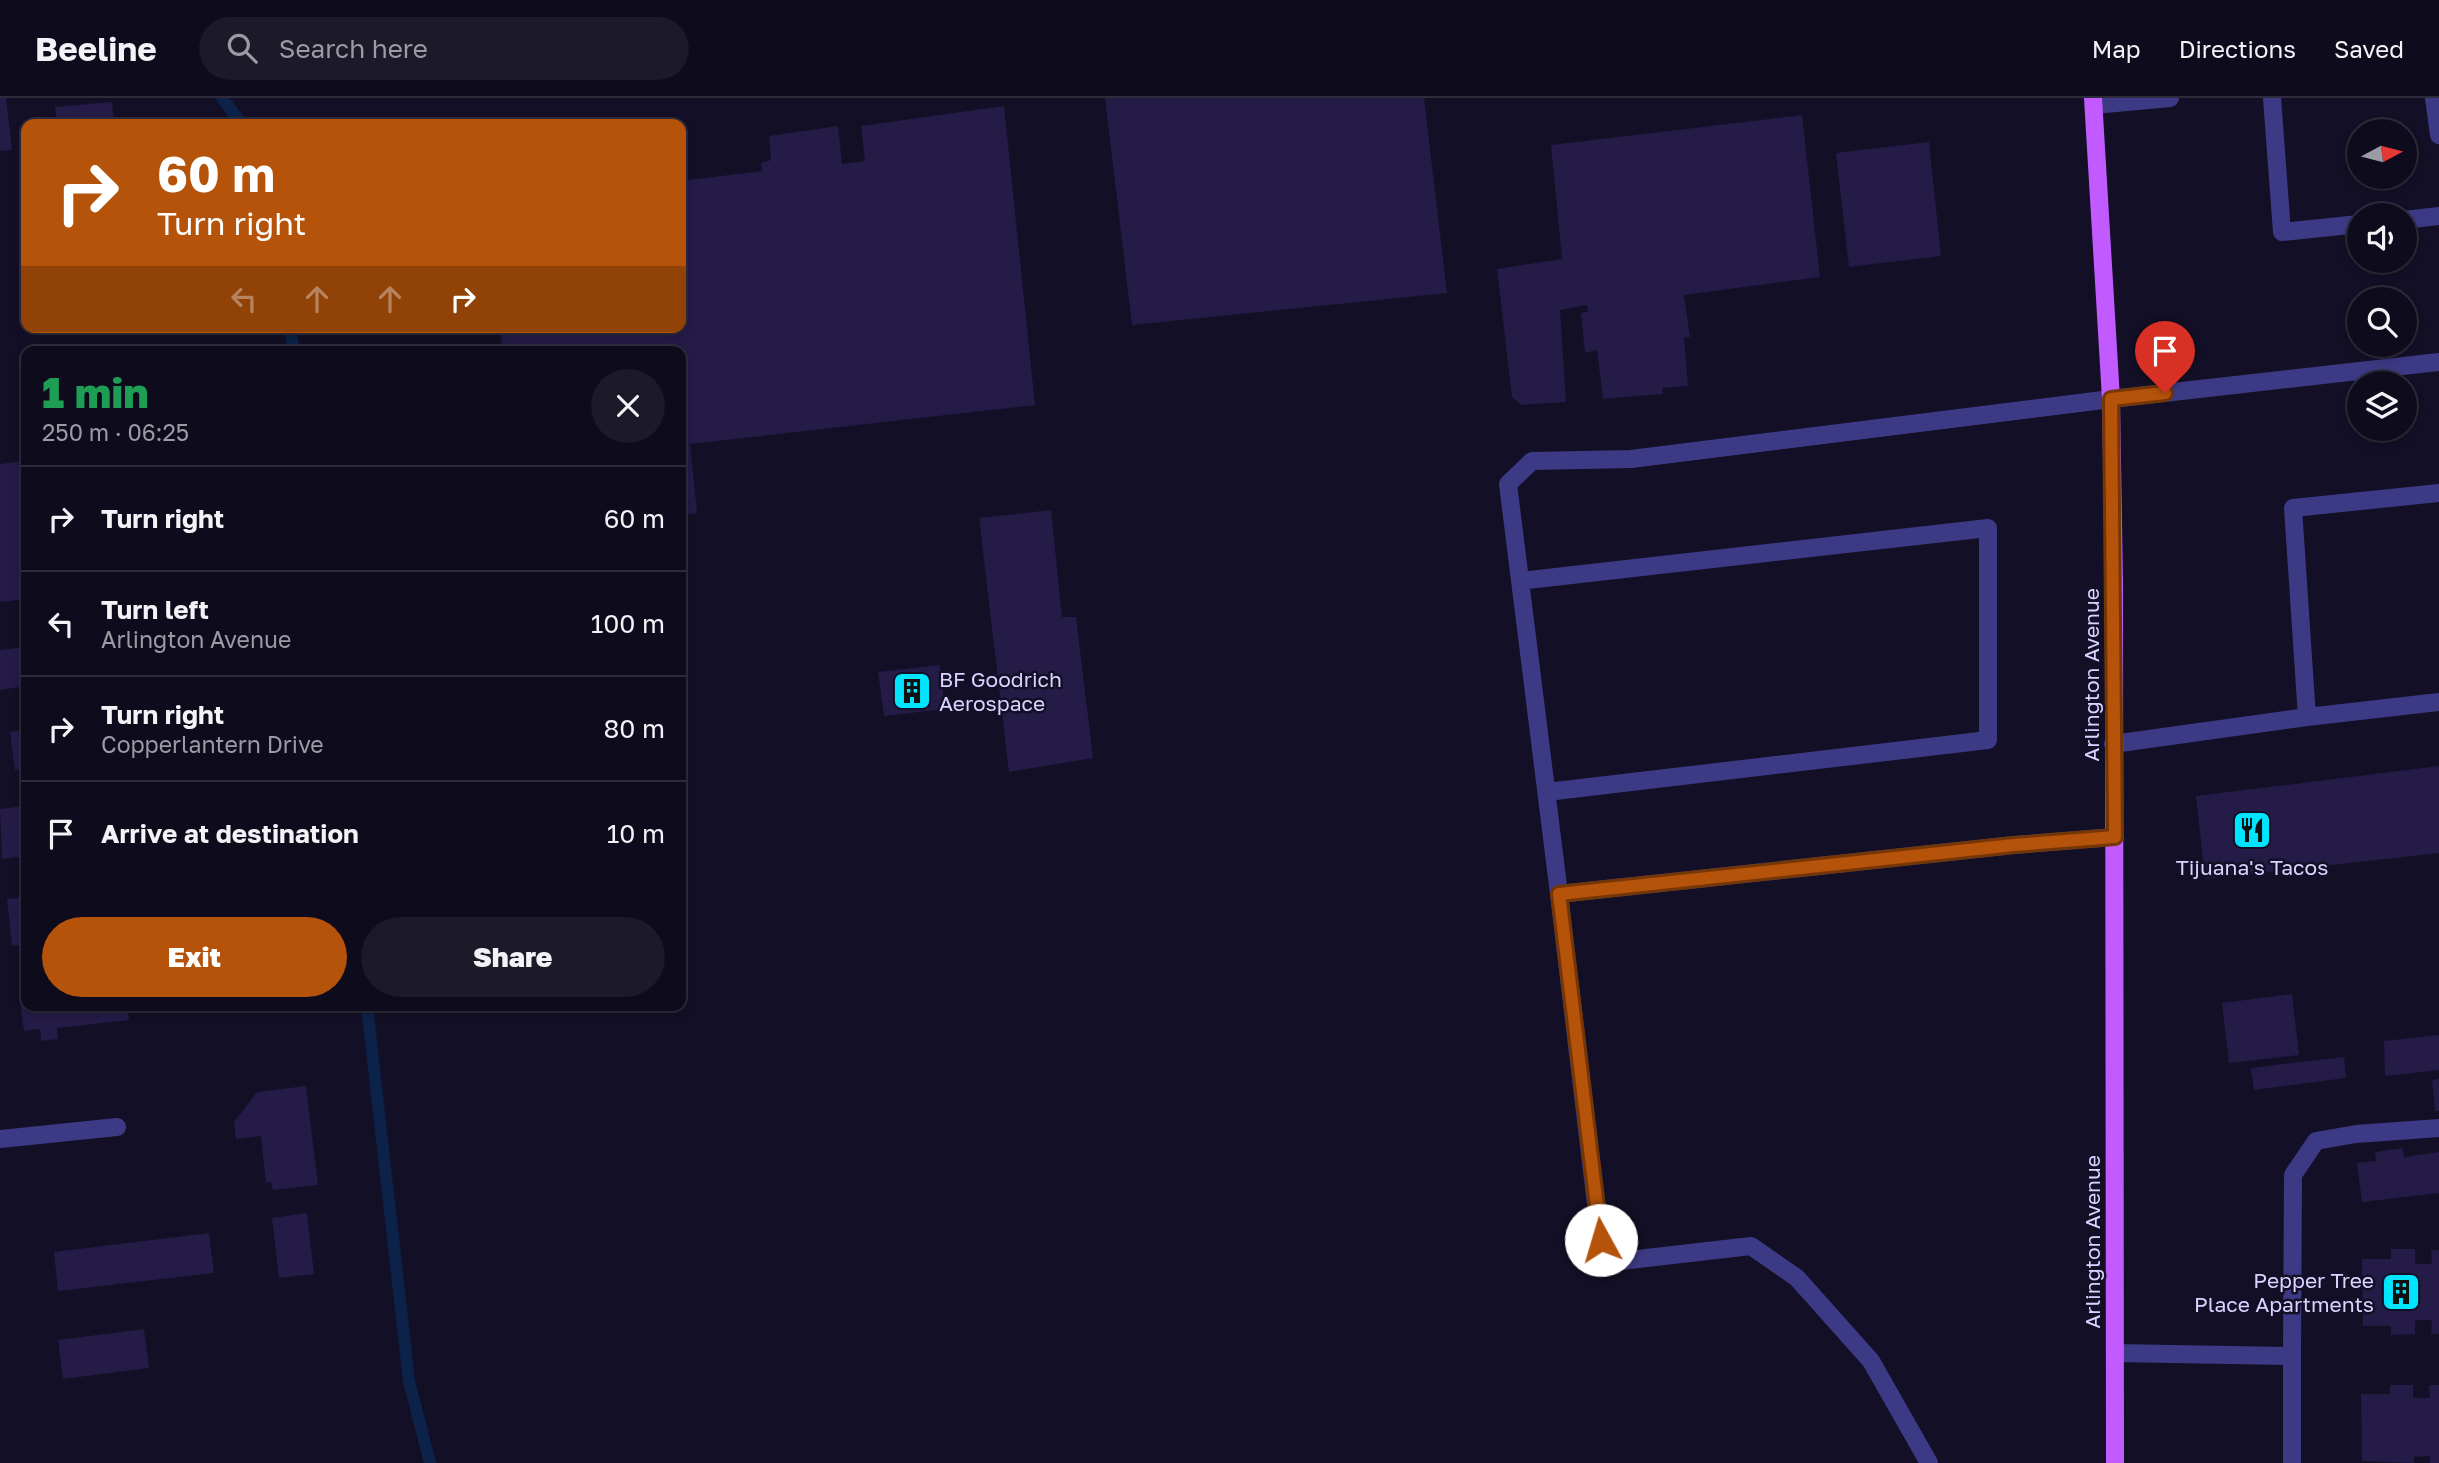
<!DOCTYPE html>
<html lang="en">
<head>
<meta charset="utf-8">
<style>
  :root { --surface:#0e0b1c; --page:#1c1929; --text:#f1f3f6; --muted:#9b9ba3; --line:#2e2b3b; --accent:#b45309 }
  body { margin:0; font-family:"Golos Text",sans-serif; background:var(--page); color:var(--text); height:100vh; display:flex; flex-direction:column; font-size:26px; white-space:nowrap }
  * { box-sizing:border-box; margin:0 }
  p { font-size:23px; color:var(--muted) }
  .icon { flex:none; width:38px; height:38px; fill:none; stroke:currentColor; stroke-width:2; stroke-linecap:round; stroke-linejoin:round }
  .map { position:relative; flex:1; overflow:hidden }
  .drawer { position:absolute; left:21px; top:248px; width:665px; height:665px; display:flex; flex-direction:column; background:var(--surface); border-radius:14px; box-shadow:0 4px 10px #0003,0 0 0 2px var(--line) }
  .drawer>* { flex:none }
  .top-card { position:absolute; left:21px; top:21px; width:665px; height:214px; border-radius:14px; box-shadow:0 4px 10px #0003,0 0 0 2px var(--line); background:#b45309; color:#fff; overflow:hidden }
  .needle { width:46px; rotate:83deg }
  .buttons { position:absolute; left:2347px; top:21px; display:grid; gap:14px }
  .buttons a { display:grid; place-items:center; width:70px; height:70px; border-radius:50%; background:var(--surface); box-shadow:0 4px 10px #0003,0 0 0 2px var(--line); font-size:35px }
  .pin { position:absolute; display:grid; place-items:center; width:60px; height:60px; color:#fff; margin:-72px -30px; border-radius:50% 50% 50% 0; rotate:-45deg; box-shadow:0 0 7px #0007 }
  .pin .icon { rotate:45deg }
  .me { position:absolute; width:77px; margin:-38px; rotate:354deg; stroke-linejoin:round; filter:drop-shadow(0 0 5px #0008) }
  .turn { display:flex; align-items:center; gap:24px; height:147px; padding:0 21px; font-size:32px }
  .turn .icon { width:91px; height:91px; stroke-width:2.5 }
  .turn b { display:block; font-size:49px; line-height:60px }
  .lanes { display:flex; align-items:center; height:66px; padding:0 21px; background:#0003; justify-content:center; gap:35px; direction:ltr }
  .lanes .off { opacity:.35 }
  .round { display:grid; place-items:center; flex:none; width:74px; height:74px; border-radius:37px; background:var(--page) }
  .overview { display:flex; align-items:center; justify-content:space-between; height:119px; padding:0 21px }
  h1 { font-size:42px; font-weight:800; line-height:52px; color:#1e9e55 }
  .action { display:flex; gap:14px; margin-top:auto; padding:14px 21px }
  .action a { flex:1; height:80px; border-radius:42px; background:var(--accent); color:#fff; font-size:28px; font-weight:800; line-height:80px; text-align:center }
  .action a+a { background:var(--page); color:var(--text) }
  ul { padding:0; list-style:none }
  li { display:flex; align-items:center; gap:21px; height:105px; padding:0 21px; border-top:2px solid var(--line) }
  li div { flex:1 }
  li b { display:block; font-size:26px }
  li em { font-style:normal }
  header { display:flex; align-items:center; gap:42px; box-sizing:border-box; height:98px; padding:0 35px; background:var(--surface); border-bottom:2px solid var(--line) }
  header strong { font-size:33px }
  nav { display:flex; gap:38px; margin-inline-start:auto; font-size:24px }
  .search { width:490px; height:63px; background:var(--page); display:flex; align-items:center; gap:18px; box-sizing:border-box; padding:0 24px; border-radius:38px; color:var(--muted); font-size:26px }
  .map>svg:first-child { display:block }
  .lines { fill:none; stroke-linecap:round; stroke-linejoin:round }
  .stream { stroke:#0c2248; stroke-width:12 }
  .building { fill:#241b47 }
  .minor { stroke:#3d3a85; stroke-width:18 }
  .major { stroke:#c25bff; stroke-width:18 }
  .route-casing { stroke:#753606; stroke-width:18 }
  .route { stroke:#b45309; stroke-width:12 }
  .labels { text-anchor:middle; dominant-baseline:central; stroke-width:5; stroke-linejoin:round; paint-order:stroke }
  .street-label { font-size:21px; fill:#d9d4ff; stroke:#130f26 }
  .poi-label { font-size:21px; fill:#d9d4ff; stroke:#130f26; text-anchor:start }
</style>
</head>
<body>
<header>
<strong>Beeline</strong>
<div class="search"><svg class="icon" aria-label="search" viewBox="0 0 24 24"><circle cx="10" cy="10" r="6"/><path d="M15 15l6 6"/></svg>Search here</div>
<nav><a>Map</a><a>Directions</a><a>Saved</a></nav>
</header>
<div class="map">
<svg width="2439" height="1365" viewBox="0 0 2439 1365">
  <rect width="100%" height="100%" fill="#130f26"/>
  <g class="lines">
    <path class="stream" d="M222,0l20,26
      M290,229l4,25
      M367,908l42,375 21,82"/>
  </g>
  <path class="building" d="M0,0h6l6,52 -12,1z
    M1105,0h319l23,195 -315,32z
    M112,4l2,22h-57l-2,-17z
    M1004,8l31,299 -345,39 7,69 -16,2v-163h-178l-4,-25h182v-146l81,-10 -1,-8 10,-3 -2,-24 69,-10 4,38 23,-3 -4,-35z
    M1802,17l18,162 -136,18 6,42 -6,1 4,48 -26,2 1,6 -60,5 -6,-49 -12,3 -4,-40 7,-1 -1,-7 -27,5 6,92 -45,3 -9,-8 -15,-128 65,-10 -11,-114z
    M1929,44l12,114 -92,11 -13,-114z
    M26,363v138l-26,3v-138z
    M1051,412l11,107h14l17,141 -84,14 -30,-254z
    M26,549v39l-26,4v-40z
    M940,567l5,44 -61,7 -6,-44z
    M26,632v39l-11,1 -5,-38z
    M2439,668v87l-234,26 -9,-83z
    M26,708v50l-24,3 -2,-50z
    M26,799v47l-14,2 -5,-47z
    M26,894v14h102l1,14 -72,8 1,11 -17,2 -1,-12 -16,2 -5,-38z
    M2292,896l7,61 -70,8 -7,-60z
    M2439,937v35l-54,6 -1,-35z
    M2344,959l2,21 -92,12 -3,-22z
    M2439,981v32h-4l-3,-31z
    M306,988l12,99 -45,5 -2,-8 -5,1 -5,-47 -25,3 -2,-17 23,-30z
    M2403,1050l1,9 35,-5v41l-77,9 -5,-39 19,-2 -1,-9z
    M307,1115l7,61 -35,4 -7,-60z
    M209,1135l5,40 -156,18 -4,-39z
    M2391,1151h24v15h17l-1,-14h8v84h-8l1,-14h-17v14l-24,1v-9h-28l-1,-67h29z
    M144,1231l5,39 -86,11 -5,-39z
    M2390,1287h23v13h17l-1,-13h10v78h-9v-7l-16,1v6l-52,-2 -1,-67h29z"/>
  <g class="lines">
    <path class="minor" d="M2272,0l10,134 77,-8
      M2434,0l5,37
      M2094,7l76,-7
      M2404,122l35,-4
      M1520,483l468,-53v212l-441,52
      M2307,619l-14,-209 146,-15
      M2113,646l194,-27 132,-15
      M2115,739l-101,8 -455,49 -51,-410 24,-23 99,-2 480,-60 328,-37
      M1559,796l44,369 148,-17 46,32 74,83 58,102
      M0,1041l117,-12
      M2115,1255l177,3v107
      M2292,1258l1,-181 23,-34 40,-7 83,-6"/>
    <path class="major" d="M2093,0l18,301 3,185 1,879"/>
  </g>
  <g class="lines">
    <g class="route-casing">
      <path id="route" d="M1601,1142l-42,-346 455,-49 101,-8 -4,-438 54,-6"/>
    </g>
    <use href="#route" class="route"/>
  </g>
  <defs>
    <g id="building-square" transform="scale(2.0125)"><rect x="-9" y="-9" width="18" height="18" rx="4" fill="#00e5ff" stroke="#130f26"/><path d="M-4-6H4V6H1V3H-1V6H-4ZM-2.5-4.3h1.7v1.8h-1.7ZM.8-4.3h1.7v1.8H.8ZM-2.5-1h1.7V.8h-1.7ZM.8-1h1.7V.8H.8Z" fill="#111"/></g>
    <g id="restaurant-square" transform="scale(2.0125)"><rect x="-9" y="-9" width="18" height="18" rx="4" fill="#00e5ff" stroke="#130f26"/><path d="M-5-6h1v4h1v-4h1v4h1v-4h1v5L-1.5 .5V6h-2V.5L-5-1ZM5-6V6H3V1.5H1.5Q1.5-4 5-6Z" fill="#111"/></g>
  </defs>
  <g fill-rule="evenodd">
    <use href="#building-square" x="912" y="593"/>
    <use href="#restaurant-square" x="2252" y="732"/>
    <use href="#building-square" x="2401" y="1194"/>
  </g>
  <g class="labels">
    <g class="street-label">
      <text transform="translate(2091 577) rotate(-90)">Arlington Avenue</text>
      <text transform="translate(2092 1144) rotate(-90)">Arlington Avenue</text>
    </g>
    <g class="poi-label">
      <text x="939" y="581">BF Goodrich<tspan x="939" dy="24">Aerospace</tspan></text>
      <text x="2252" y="769" text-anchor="middle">Tijuana's Tacos</text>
      <text x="2374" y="1182" text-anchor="end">Pepper Tree<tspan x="2374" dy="24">Place Apartments</tspan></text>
    </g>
  </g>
</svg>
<div class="buttons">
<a><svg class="needle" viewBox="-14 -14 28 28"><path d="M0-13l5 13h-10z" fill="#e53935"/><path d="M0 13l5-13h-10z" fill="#9b9ba3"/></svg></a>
<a><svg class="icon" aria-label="sound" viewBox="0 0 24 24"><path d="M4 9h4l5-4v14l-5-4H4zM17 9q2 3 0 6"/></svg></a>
<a><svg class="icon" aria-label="search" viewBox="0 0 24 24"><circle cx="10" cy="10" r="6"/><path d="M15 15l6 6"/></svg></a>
<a><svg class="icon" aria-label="layers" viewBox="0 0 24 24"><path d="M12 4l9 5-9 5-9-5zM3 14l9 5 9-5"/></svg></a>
</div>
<div class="pin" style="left:2165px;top:295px;background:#d93025"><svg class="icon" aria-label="arrive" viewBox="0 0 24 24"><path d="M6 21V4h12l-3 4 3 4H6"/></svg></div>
<svg class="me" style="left:1601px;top:1142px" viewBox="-20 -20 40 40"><circle r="19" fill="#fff"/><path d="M0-13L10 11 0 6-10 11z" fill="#b45309"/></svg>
<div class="top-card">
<div class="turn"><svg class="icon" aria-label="right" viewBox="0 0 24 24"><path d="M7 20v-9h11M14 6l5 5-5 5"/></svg><div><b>60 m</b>Turn right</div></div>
<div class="lanes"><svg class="icon off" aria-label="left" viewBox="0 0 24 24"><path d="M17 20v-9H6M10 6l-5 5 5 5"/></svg><svg class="icon off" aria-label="ahead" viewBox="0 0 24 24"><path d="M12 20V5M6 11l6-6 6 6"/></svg><svg class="icon off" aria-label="ahead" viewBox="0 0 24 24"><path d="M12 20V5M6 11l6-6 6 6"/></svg><svg class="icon" aria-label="right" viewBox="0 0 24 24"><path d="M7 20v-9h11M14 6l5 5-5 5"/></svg></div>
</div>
<section class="drawer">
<div class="overview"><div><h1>1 min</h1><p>250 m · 06:25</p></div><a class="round"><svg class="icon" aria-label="close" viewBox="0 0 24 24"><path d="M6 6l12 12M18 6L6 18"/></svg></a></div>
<ul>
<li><svg class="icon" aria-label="right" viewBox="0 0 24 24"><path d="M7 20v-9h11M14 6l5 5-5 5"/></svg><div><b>Turn right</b></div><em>60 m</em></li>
<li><svg class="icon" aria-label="left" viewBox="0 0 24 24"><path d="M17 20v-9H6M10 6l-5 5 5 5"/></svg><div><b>Turn left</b><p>Arlington Avenue</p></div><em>100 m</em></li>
<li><svg class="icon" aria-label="right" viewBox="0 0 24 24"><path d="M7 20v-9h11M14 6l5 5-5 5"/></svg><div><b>Turn right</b><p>Copperlantern Drive</p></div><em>80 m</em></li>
<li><svg class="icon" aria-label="arrive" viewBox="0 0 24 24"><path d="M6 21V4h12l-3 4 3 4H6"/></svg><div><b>Arrive at destination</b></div><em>10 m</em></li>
</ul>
<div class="action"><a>Exit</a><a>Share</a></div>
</section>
</div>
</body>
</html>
